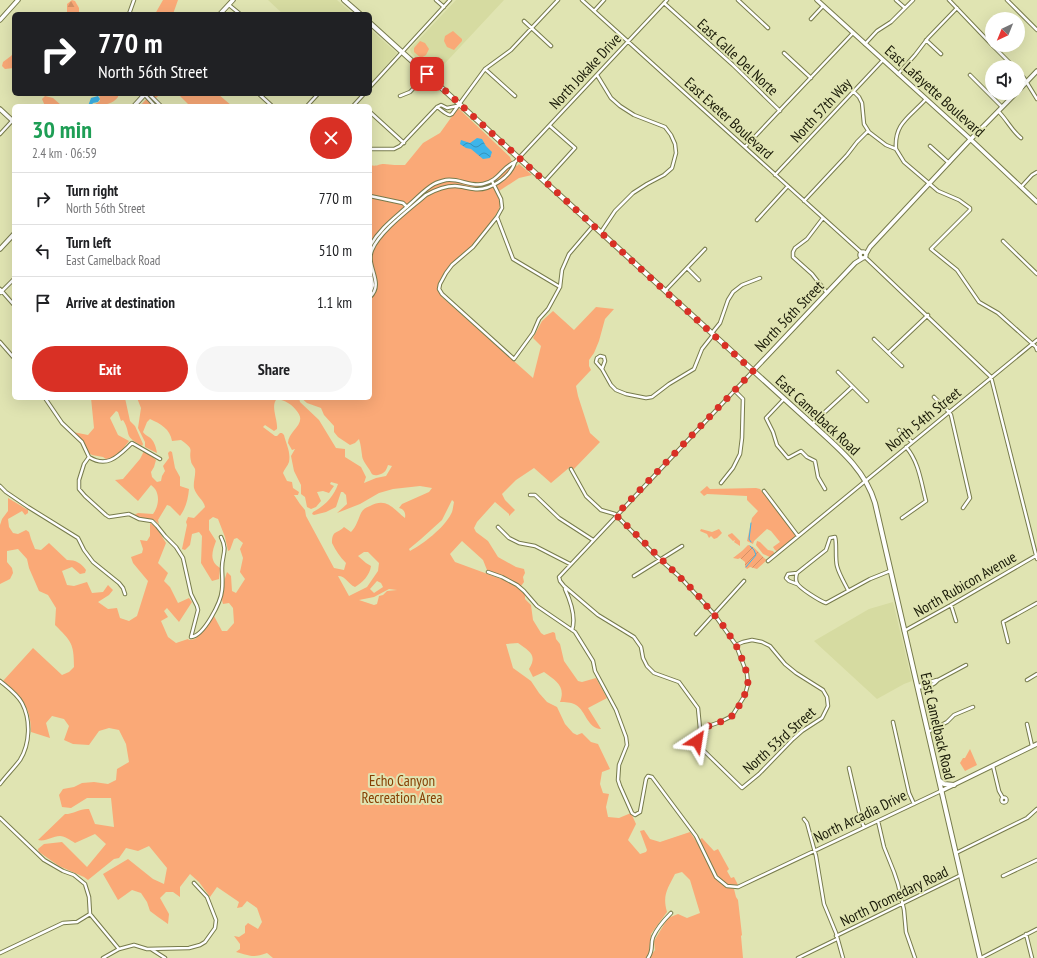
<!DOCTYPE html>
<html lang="en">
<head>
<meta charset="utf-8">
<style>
  :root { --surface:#fff; --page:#f6f6f6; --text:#202124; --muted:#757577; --line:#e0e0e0; --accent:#d93025 }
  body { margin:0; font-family:"PT Sans Narrow",sans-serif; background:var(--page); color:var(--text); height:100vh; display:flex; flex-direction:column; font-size:15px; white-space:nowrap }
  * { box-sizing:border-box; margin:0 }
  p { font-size:13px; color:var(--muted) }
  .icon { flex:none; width:22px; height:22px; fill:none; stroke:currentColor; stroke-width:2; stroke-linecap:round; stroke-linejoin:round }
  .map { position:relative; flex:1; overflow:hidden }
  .side { position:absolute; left:12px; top:104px; width:360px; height:296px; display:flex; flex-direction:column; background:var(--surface); border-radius:6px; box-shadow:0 4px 16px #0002 }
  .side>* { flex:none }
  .hud { position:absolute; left:12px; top:12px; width:360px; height:84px; border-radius:6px; box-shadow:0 4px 16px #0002; background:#202124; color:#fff; overflow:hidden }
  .needle { width:26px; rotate:223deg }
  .buttons { position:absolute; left:985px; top:12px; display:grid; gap:8px }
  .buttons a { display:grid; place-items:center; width:40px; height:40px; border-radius:50%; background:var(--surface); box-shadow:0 4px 16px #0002; font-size:20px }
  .pin { position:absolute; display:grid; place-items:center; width:34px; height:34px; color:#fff; margin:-17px; border-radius:8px; box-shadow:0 2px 6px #0006 }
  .me { position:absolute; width:44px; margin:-22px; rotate:33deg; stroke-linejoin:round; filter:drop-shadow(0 0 3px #0008) }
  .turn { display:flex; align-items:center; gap:14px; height:84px; padding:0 20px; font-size:18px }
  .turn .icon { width:52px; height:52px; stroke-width:2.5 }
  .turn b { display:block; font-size:28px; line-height:34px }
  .round { display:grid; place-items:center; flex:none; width:42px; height:42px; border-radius:21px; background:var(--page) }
  .head { display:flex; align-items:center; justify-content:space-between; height:68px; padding:0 20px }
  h1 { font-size:24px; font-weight:600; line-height:30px; color:#1e9e55 }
  .cta { display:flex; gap:8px; margin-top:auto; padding:8px 20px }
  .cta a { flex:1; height:46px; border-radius:24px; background:var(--accent); color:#fff; font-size:16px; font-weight:600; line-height:46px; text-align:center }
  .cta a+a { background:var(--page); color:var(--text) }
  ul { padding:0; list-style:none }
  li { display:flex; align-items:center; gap:12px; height:52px; padding:0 20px; border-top:1px solid var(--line) }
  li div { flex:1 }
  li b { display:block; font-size:15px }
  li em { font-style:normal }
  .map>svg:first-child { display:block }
  .built { fill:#d6dba1 }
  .green { fill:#faa977; fill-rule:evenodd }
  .forest { fill:url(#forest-firs) }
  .garden { fill:url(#garden-furrows) }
  .water { fill:url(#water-waves) }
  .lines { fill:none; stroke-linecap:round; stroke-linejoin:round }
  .stream { stroke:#3db5ea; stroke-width:1 }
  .street-casing { stroke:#777b4c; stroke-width:4.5 }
  .secondary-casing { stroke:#777b4c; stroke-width:5.5 }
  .primary-casing { stroke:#777b4c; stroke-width:6 }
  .street { stroke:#fff; stroke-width:2.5 }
  .secondary { stroke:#fff; stroke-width:3.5 }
  .primary { stroke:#fff; stroke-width:4 }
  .route { stroke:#d93025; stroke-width:7; stroke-dasharray:0 12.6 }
  .labels { text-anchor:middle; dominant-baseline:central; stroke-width:4; stroke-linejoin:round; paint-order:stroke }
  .street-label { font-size:15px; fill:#181907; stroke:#e0e4b2 }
  .park-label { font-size:15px; fill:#864004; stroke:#e0e4b2 }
</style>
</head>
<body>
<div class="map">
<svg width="1037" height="958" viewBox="0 0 1037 958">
  <defs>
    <pattern id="forest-firs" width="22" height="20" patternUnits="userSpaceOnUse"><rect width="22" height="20" fill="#faa977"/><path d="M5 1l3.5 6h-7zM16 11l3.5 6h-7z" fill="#d69165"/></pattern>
    <pattern id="garden-furrows" width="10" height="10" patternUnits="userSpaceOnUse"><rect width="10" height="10" fill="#faa977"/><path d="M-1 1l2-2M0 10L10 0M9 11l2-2" fill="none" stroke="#d69165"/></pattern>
    <pattern id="water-waves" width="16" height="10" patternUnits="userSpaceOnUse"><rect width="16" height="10" fill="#3db5ea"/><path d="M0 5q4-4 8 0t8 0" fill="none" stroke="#3292bc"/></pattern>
  </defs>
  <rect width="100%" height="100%" fill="#e0e4b2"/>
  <path class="built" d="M268,0h69l16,14h-70z
    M456,0h48l-69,74 -24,-21 -1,-4z
    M370,29l27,24 -27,31z
    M893,602l19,79 -8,3 -27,15 -63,-58 55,-32z"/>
  <path class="green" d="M163,0h15l-5,14h-18z
    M453,31l9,8v2l-8,9 -7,-3 -3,-6 1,-5z
    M420,41l5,2 4,6 -3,6 -5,3 -7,-6v-4z
    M14,52v16l-9,1 -3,-3 1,-4 8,-6z
    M434,58l4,1 3,5 -4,5h-4l-5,-5 2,-4z
    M99,94h20c-2,10 -18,12 -27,12l8,-5z
    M151,94h9l-11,11 1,1h-10z
    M178,94h40l14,12h-42z
    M45,96l8,2 9,8h-17l-3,-7z
    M458,108l52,49 1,3 6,6 2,-2 13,11 -13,3 -23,15c2,4 4,8 4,12 0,8 -24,37 -30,43 -12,10 -40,31 -28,49l91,81 8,-32 -8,-8 9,-17 11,-10 21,19 22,-23 18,2 -9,10 -6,22 -5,12 -5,7v6l2,4 -15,16 2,10 12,37 10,9 -27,28 -3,-3 -19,16 -17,-15 -18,12 -14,14 3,6 10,10 -6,6v-2l-14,-12 -18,20 -3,6 2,4 12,9 10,16 18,10 8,2 1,4 -2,4 1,5 -3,4 -16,-9 -18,-7 -4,-10 -21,-19 -12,13 5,8 49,18 10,5 11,9v5l6,6 2,15 8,13 3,2 9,-3 2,1 1,6 4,5 4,17 14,20 4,1 14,-4 11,20 -19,10 13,21c-14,-1 -15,-18 -25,-24 -5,-3 -11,-3 -16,-3 6,-16 -4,-21 -16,-30l-11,5 -4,-8c9,-14 0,-18 -11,-26l-12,1 7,24 18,13 8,12 8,9 10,5 8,17 8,9 4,2 5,-2 9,9 7,2 12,25 -8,3 -2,12 3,9 6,1 -3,13 2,10 11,1 12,-5 5,11 -8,16 12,14 6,-2 1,-2 -7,-19 4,-1 6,9 10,3 30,-10c5,7 10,15 14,24 9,17 10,27 30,33l2,8 2,3 4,35 -1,1 2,22h-94l6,-8 -1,-9 14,-23 10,-4 9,4 13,-5 -10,-33 -8,-8 -7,2c-7,14 -13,21 -8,38l-16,22 -2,18 -3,6h-373l-6,-5c-13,5 -17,3 -31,-1l4,-3v-5l-6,-8 5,1 6,-4v-7l3,-3 10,6 4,-7 -5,-14 -10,-7 -5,6 -5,1 2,-6 -22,-15 -7,10 -11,-15 -9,-8 -10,13v10l-7,-5h-7l-6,6 9,16 -1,10 -10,-7 -8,-6 -3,-9 -6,-9 -9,-3 -14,10 -15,-26 25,-15 25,20 11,5 3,-16 -18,-22 -11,5 -12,-3 -7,10 -5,1 -26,21 -4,-3 -25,-11 -20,-14 -1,-3 6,-5 18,-2 25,25 19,-23 -11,-10 -20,9c-5,-3 -10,-7 -15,-7 -8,0 -14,6 -22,4l27,-26c9,0 16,-6 24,-5l6,15 19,3 -3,-29h-24l-16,10 -9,-1 -3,-12 4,-6 11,-2 8,-4 12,-1 14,2 8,-4 1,-11 12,-7 -3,-18 -7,-14 -10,-2 -10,3 -10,14 -16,-1 -9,-4 5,-14 -5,-7 -12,-3 -6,7 4,15 -19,-6c0,-27 -10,-33 -28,-51l30,-33 29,27 7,-3 5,-5c0,-24 -3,-26 -19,-42l1,-17 -8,-13 -9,-4 -10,-23 -2,-9 -9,-10 -11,2v11l5,6 1,5 -3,6 -10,5v-59l2,-6 6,-8v-13l20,12v3l-3,2 -3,-4 -14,8 1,8 4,6 5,1 8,-4 3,2 2,7 4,10 6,1 8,-7 18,17c9,0 14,3 19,10l-1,3 -5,1 -8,-7 -10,4 5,14 7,1 13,-4 5,11 11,-1 5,-7 5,5 -4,5 -11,7 10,7 9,-1 3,10 9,3 8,-5 11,-35 -15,-18 -2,-6 11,-4 1,-4 -3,-9 7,1 3,-5v-13l5,2 11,18 -8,20 10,10 -4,8 6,6 8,16 11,-5 3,4 -13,20 -12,-14 -3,3 4,6 -7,4 7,16 8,6 12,-4 1,1 6,-1 12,-12 7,-11 8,15h5l7,-8 -1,-15 -4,-5 -6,1c-3,-9 1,-23 4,-32l4,4 1,15 4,2 9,-14 -5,-7 3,-14 -3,-9 3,-6 -6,-5 -3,1 -4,11 -2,1 -3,-14 -7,-18 -5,-2 -4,3v10l7,11c-4,11 -7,20 4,27l-1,11 -7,2 -11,-18 1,-27 -3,-4 -7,2 -2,11 -5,5 -3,-1 5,-24 -1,-3 2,-5 6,1 11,-11c-1,-7 -9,-11 -11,-19 -1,-6 2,-13 1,-19 -1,-3 -4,-5 -4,-8 -3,-13 5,-10 -10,-21l-9,1c-2,-12 -11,-17 -22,-22l-3,3 -4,10c1,2 3,3 6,5 5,3 7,10 8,16l-12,-6v-5l-7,-14 3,-20 -4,-10h162l1,4 19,18 17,28 9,1v8l16,10 5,10 -2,6 12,-5 10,-2 6,-10 -4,-1c-2,6 -3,8 -10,10 -7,1 -6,-2 -9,-6 -3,-5 -7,-9 -7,-14 -1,-6 -1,-10 -3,-16l-4,4 -5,2 -12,-8 -4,-5v-6l-10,-11 -3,-7 -14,-5 -6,-5h69v-233c7,2 8,-1 14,-1 7,1 14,1 21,1l18,-22 17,-10zM277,399c9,2 13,4 19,11 13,14 -8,20 -8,33l4,7 3,-1 -4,7 3,15 7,14v9l4,3 2,10 4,2 5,-2 5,-6 -4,-9 6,-1 6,2 5,-7 -4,-2 1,-2 7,2c-4,12 -13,22 -25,28l-1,2 2,1 12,-3 10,-5 5,-15h2l3,3 1,9 -10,9 23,-9 19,-11 14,-4 27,-3 12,2 -3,4 -27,12 -3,4c5,1 7,5 6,10 -12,-9 -18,-21 -35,-12 -3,1 -7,3 -9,7 -3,7 -5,14 -10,19l-7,-5c-7,7 -12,3 -12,16 4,8 8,14 14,20l-2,7 -10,-2 -28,-52 -1,-6 -5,-6 -6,-9h4l1,-3 -6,-4 -1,-6 -5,-1 -4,-8c1,-4 5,-7 6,-11 2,-10 -3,-18 -5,-27l-2,-2h-2l-3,3h-2l-12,-9 2,-2 9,6 3,-2c1,-9 -7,-24 0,-30zM452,500l2,2c-1,4 -1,9 -3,12 -7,14 -28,30 -41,37l-1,-2 12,-10 21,-19zM364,552h4l11,11 -1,8 -11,16 -18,9 -11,-20c8,0 10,8 17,11 7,-4 15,-12 16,-21l-5,-3 -8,-7zM377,581l4,2 2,4 -9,6 -4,-4zM389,589l8,1 -10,1 -4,4 -4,1 -2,8 -3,1 -15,-5 15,-3z
    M91,398h34l5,23 5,5 8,18 -1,2c-20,-11 -10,-12 -19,-26l-2,1 -3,-9 -2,-1 -6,7 8,17 11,6c-6,8 -13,18 -23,18l-3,-2 -11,-2 -3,-2 -7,-13 -9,-8 15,3 6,-7z
    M144,451l9,6 3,3 -2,7 -3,5 1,5 5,5 4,-1 1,-5 3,-5 -2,-5 6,-8 -1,-5 2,-2 2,1 3,16 5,9v9l9,3c-1,10 -3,19 -9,27l-10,-10 -3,-1 -9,15 1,4 -5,-4 -14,-2 -6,-3 4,-2 15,1c6,-8 8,-22 -2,-29l-13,16 -23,-21 8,-1 17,-20z
    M707,486l3,3 46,-1 4,1 35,45v3l-17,15 -3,-2 -2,-3 7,-5 -9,-11 -4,-2 -13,12 -1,3 -6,-3 5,-23 6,-7 -11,-11v-4l-40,-2 -3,2 -4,-4z
    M701,529l11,3 7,-3 3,4 -5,5 -3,1 -3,-3 -2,2 -2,-4 -7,-3z
    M732,533l8,8v5l-6,-4 1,-2 -2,1 -5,-5v-1z
    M757,541l3,1 8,8 5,1 2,3 -5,3 -7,-3 -7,-9z
    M970,749l7,16 -12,6 -5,-8 3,-5h2z
    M702,838l12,13 4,-2 11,20 -2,2 4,7 3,-1 4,8c-23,3 -31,-28 -39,-45z"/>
  <path class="forest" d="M72,0l3,1 4,7v4l-2,2h-10v-10z"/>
  <path class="garden" d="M748,545c9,2 12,11 19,15l-10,9 -7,-2 -3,2 -2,-2v-5l-5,-4 -2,1 -5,-1 9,-7z"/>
  <path class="water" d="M98,96l2,3 -2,3 -5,1 -2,3h-3l3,-8z
    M477,138l5,1 4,7 6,6 -2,6 -7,1 -12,-10 -5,-1 -6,-4 1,-4 9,3z"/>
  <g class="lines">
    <path class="stream" d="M751,542l-2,-3 2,-16
      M746,567l10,-12 -2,-5 -4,-4"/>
    <g class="street-casing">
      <path id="street" d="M436,0l8,7
        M582,0l279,252
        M738,0l30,28
        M896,0l9,8
        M949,0l43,45
        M1007,0l30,30
        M664,3l69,62 47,46
        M229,5l11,9
        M594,11l10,-11
        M129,14l5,-14
        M811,19l12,-13
        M524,21l27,25
        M926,40l15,14
        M865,44l12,-13 14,-9 22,-22
        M992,45l22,22
        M784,53l27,25
        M485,69l30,27
        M1018,71l6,7 13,21
        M898,74l17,-19 13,-17 29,-30
        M597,75l14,23 9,8 14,9 31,12 6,8 4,9 1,9 -4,15 -8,7 -17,9 -14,9 -18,18 -14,21
        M970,75l32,32
        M370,87l80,-87
        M853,91l6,6 3,6 2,21 5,8 17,13 10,4 8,13 34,29 21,9 11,8v2l-39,39 26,21 22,32 19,11 38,34 1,3
        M144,94l11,12
        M149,94l12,12
        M259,94l13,12
        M400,96l10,-4 17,-18
        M307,106l11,-12
        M353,106l11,-12
        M437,107c5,3 8,7 13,8l2,-1 33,-45 26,-19 47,-50
        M370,112l34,31
        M999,112c8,8 13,19 22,26
        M0,134l12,-13
        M930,146l19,17
        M745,147l108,-114
        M370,149h24l6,-3 37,-39 4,-2 6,3 10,-2
        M896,149c-2,-26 14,-32 30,-50
        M775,175l108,-115
        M492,181l9,18 1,9 -5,9 -24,30 -21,18 -6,8 -6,11 -1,5 3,5 72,65 19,-26 6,-14 9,-10 12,-22 2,-17 7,-16 24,-28
        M545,181l30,-33 -25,-22
        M1021,187l11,-12 5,-3
        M370,196l33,7 4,4
        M804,201l43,-46 10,-13 11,-11
        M497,217l16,42 47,28
        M823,218l-16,21 -12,9 -2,4v5l19,17 15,19
        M757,220l31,-34
        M1003,241l34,33
        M370,246c10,-18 26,-29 40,-42 8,-7 15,-15 24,-20 4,-2 8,-3 12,-4 13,-2 24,7 37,4 16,-3 19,-17 32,-22l152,-162
        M865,257l126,120 46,182
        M687,268l12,12
        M370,271l3,14 -3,8
        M0,289l14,16
        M665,291l40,-42
        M0,293l13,-13
        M370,297c15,-14 -5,-31 2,-47 8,-19 38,-41 54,-55 9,-5 19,-9 29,-9 7,0 13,3 19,3 15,2 36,-11 41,-27
        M712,333l8,-10 8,-23 5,-8 9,-7 18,-7
        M874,339l28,27
        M0,342l14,16
        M889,352l39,-37
        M600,356l4,1 1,4 -3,8 -6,-7 1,-4z
        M602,369l9,16 5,5 10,4 20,4 6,-1 17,-13 25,-15 8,-20 11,-14
        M838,372l29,29
        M934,397l15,15 2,3 19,83 -7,10
        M45,398l17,25 20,19 7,15
        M784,399l-18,19 7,14 4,13 11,13 13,-7 6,6 8,4 3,16 7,12
        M812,424l40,-37
        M899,430l13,12
        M89,457l-5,7 -5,16v9l6,7 21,19 3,2 20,-3 10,5 13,2 5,5 8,10 11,11 7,11 8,36 6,12 1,4 -7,27c13,-1 30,-35 31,-47 1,-8 0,-15 0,-22 0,-14 6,-17 -1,-31
        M89,457c19,12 30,-2 43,-14l28,16
        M571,469l15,27 15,14 14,4 41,42 24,21 34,37 22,31 11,29 1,10 -3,11 -13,21 -12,6 -20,7
        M721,483l12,-15 7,-14 2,-16 1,-39 -9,-9
        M0,486l6,6 22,15 50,31 6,12 9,12 26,21 4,5 2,6
        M764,491l34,45
        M530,495h5l24,23 34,22
        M902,518l24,-17c-5,-19 -7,-39 -20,-54
        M498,527l11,11 10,5 16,3 35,18
        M768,561l269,-221
        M488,572l14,5 15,8 7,6 13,15 38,26 18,29 2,10 21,39 10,27 1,8 -8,20 -1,15 2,6 12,27 3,2 5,-3 6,-33 2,-3 4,1 44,59 20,41 11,9 11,1 203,-96
        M797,573c-1,3 -2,6 0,10 2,5 23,18 29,20l44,-24 20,-8
        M797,573l29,-23 4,-12 5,-1c2,5 0,21 2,29 2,8 7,16 11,24
        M634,576l48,-30
        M797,584l-8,-3 -3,-3 2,-4 9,-1
        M565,589c5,11 11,29 7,41
        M951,605l5,16
        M904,631l47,-26 86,-50
        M696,634l48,-53
        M1008,642l-5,-20 34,-19
        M736,645l7,-3 9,-2 10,2 8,4 15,18 11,9 27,17 4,7 1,9 -6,12 -20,13 -9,8 -34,35 -17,14 -43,-42 -2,-5 3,-12 -2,-21 -19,-26 -25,-9 -7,-7 -4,-8 -2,-11 -7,-10 -36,-22 -34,-29 -4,-5 -1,-4 194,-206
        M1027,680l10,-6
        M0,681c7,6 17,13 22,22 9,17 8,41 -2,57 -6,8 -14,16 -20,24
        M918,687c7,1 15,-1 20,-7l28,-15
        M918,687l4,-3 15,-4
        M893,722l16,71 5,11
        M1027,724l5,22
        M928,732l19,-10 7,-7 19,-8
        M993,766l6,25 4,7
        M849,768l12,52 3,7
        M1001.5 800a2.5 2.5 0 1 1 5 0a2.5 2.5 0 1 1-5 0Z
        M0,818l44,42 19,11 11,4 11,9 4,13 1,17 29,35
        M804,819l3,4 9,33 8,48 12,29 7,25
        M878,821l6,26 10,25 4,12 6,26 2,22 9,26
        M956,853l71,-35 10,-9
        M1003,876l34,-16
        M1026,934l6,24
        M836,936l125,-61
        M151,949l14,9
        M0,953l63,-30 14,-1 13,-8
        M103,958l16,-9 15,-4 13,4 42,-1 11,-3 5,-3 10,-14 1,-8 -9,-23 -13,-14
        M648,958c6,-8 2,-13 5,-21 4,-9 11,-17 18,-24
        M798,958l39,-19
        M981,958l56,-29"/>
    </g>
    <g class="secondary-casing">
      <path id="secondary" d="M817,0l150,136 70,66
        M220,14l13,-14
        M0,20l18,-20
        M1018,91l19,-20
        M134,106l11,-12
        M0,109l14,13
        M0,249l14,-15
        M860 255a3 3 0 1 1 6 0a3 3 0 1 1-6 0Z
        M866,254l4,-7 97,-104 49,-50
        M753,371l102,-108 8,-5
        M941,791l96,-47"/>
    </g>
    <g class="primary-casing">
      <path id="primary" d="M344,0l16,14
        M370,23l442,401c25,23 53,45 63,79l105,455
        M939,780l5,4 10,1"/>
    </g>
    <use href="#street" class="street"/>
    <use href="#secondary" class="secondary"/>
    <use href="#primary" class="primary"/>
  </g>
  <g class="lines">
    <path class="route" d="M427,74l326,297 -137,144 80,78 29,35 11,17 7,16 4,13 1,10 -5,16 -11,16 -12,6 -20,7 -3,12"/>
  </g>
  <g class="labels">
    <g class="street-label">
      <text transform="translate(738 57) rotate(43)">East Calle Del Norte</text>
      <text transform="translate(585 71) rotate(-47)">North Jokake Drive</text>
      <text transform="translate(935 91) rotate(42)">East Lafayette Boulevard</text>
      <text transform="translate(821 110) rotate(-47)">North 57th Way</text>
      <text transform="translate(729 118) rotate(42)">East Exeter Boulevard</text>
      <text transform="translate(789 316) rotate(-46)">North 56th Street</text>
      <text transform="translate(818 415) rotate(43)">East Camelback Road</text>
      <text transform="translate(923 419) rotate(-39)">North 54th Street</text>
      <text transform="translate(965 584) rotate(-30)">North Rubicon Avenue</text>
      <text transform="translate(938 726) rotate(77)">East Camelback Road</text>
      <text transform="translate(779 740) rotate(-42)">North 53rd Street</text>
      <text transform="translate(860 816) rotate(-26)">North Arcadia Drive</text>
      <text transform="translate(894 896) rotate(-26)">North Dromedary Road</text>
    </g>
    <g class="park-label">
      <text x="402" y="780">Echo Canyon<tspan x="402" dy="17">Recreation Area</tspan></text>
    </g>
  </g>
</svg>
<div class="buttons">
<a><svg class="needle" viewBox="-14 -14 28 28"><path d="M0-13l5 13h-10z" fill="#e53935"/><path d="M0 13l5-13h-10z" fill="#757577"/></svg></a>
<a><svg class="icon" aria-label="sound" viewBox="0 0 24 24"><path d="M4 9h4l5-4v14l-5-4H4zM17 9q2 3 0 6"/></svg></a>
</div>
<div class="pin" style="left:427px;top:74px;background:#d93025"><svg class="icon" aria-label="arrive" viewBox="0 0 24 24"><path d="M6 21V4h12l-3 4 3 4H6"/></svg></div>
<svg class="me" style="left:697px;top:741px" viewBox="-20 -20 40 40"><path d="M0-17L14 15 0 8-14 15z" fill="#d93025" stroke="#fff" stroke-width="4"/></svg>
<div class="hud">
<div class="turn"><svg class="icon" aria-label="right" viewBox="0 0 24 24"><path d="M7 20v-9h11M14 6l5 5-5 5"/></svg><div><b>770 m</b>North 56th Street</div></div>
</div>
<section class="side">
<div class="head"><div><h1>30 min</h1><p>2.4 km · 06:59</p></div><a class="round" style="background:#d93025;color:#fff"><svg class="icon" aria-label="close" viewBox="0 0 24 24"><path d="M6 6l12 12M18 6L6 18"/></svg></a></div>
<ul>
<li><svg class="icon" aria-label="right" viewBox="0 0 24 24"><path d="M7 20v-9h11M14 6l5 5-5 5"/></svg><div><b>Turn right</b><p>North 56th Street</p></div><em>770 m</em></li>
<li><svg class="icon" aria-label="left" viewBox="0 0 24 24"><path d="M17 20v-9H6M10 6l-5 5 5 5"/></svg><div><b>Turn left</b><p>East Camelback Road</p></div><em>510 m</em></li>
<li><svg class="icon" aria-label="arrive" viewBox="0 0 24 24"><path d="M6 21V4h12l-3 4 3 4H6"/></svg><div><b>Arrive at destination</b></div><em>1.1 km</em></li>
</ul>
<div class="cta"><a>Exit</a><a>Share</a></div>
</section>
</div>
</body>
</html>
